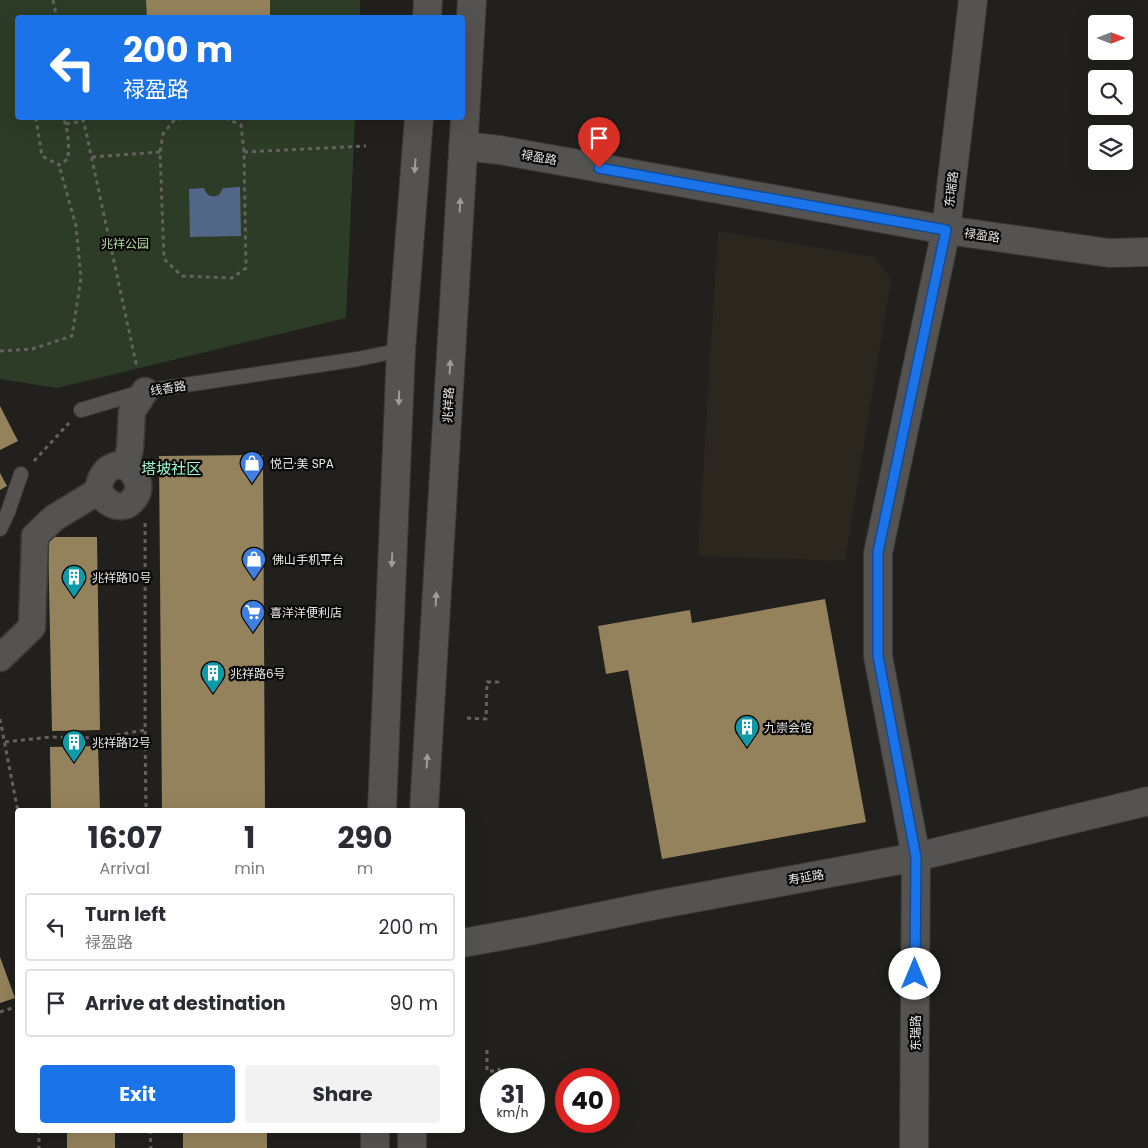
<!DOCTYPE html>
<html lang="en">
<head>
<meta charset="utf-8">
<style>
  :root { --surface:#fff; --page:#f2f2f3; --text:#2b2b33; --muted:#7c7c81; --line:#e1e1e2; --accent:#1a73e8 }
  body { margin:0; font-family:Poppins,"Noto Sans SC",sans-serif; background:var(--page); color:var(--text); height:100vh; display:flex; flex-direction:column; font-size:19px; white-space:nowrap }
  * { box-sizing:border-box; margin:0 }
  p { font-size:16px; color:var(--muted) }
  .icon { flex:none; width:28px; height:28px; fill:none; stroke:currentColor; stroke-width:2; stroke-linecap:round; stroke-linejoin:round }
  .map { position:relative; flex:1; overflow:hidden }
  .details { position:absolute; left:15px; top:808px; width:450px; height:325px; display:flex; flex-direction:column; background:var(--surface); border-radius:5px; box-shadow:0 5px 20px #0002 }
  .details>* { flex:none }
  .hud { position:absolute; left:15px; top:15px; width:450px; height:105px; border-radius:5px; box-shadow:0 5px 20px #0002; background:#1a73e8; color:#fff; overflow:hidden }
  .needle { width:32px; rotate:90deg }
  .buttons { position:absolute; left:1088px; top:15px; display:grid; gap:10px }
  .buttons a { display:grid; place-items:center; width:45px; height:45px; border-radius:5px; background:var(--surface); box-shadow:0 5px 20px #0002; font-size:25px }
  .speed { position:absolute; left:480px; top:1068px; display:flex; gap:10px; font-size:25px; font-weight:700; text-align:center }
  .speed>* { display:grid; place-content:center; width:65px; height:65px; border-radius:50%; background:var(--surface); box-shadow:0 5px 20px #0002; line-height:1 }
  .speed small { font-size:12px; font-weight:400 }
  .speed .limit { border:8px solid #d22; background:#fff; color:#111 }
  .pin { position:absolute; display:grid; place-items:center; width:42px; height:42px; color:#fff; margin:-51px -21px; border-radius:50% 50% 50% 0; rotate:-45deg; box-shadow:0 0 5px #0007 }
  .pin .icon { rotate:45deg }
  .me { position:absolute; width:55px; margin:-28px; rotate:0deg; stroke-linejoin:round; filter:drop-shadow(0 0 4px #0008) }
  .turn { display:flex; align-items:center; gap:18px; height:105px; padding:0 25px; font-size:22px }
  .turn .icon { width:65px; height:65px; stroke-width:2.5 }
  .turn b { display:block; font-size:35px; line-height:42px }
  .eta { display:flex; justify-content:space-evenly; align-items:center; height:85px; text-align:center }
  .eta b { font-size:30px; font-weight:700; line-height:35px }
  .primary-button { display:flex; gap:10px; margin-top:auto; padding:10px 25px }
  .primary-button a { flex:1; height:58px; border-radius:5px; background:var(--accent); color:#fff; font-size:20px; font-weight:700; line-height:58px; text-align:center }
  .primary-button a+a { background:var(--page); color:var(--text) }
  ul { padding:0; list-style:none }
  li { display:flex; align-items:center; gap:15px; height:68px; margin:0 10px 8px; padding:0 15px; border:2px solid var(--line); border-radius:5px }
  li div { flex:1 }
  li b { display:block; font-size:19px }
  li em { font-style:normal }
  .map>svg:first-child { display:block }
  .built { fill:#2b271f }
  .green { fill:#2c3c26 }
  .water { fill:#526788 }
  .building { fill:#94825c }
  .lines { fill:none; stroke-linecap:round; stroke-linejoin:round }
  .service-casing { stroke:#3b3a38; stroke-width:16 }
  .minor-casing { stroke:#3b3a38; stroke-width:29 }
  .tertiary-casing { stroke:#3b3a38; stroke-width:30 }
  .secondary-casing { stroke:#3b3a38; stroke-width:30 }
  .path { stroke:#636260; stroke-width:3; stroke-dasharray:4 4; stroke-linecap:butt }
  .service { stroke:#555351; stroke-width:14 }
  .minor { stroke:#555351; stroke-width:26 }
  .tertiary { stroke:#555351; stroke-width:28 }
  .secondary { stroke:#555351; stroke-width:28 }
  .oneway { fill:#9e9d9c }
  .route-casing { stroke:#114b97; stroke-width:12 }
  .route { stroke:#1a73e8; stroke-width:9 }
  .labels { text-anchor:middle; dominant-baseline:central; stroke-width:4.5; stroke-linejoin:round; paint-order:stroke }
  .street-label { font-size:12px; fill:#e8e7e6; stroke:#0a0908 }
  .park-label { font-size:12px; fill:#b2dca4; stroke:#0a0908 }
  .poi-label { font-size:12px; fill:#e8e7e6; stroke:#0a0908; text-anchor:start }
  .quarter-label { font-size:15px; fill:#9cf8d7; stroke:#0a0908 }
</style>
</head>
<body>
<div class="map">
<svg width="1148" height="1148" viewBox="0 0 1148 1148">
  <rect width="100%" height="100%" fill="#21201d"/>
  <path class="built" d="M718,231l156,26 17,22 -46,282 -147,-5z"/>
  <path class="green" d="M0,0h360v17l-342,1v100h337l-9,200 -289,70 -57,-9z"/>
  <path class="water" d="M240,187l1,49 -51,1 -1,-48 15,-1c3,8 7,10 15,7l4,-7z"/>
  <path class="building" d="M146,0h124v18h-123z
    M0,406l18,35 -18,9z
    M263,455l2,355h-103l-3,-354z
    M0,473l7,13 -7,4z
    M48,537h49l3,193 -48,1z
    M825,599l41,223 -204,37 -34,-189 -22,4 -8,-48 92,-16 2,13z
    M98,746l2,64h-49l-1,-63z
    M0,957l15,41 -15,5z
    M67,1130h48v18h-48z
    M183,1130h84v18h-84z"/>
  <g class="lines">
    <g class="service-casing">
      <path id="service" d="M81,410l64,-19 213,-32 43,-9
        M0,529l8,-17 13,-38"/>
    </g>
    <g class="minor-casing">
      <path id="minor" d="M126,466c12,10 18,23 5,36 -10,10 -27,1 -31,-11 -3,-10 5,-22 14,-25 3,-1 8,0 12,0l4,-18 2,-37 13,-20
        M0,658l32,-31 3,-91 19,-18 46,-28"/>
    </g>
    <g class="tertiary-casing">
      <path id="tertiary" d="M463,146l37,4 446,80 163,23 39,-1
        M462,943l67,-12 127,-26 260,-48 232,-56
        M914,1148l2,-291 -38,-201v-103l68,-323 27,-230"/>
    </g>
    <g class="secondary-casing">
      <path id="secondary" d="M427,18l1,-18
        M382,810l19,-460 18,-232
        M424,810l48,-810
        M375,1148v-18
        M412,1148v-18"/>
    </g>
    <path class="path" d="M53,0l4,18
      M37,118l-1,1 6,37 17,9 9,-6c1,-15 1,-27 -5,-41
      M83,118l54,250
      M206,118l-31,1 -12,15 -3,18 4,107 18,17 50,2 14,-10 -2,-116 -3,-27 -16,-7
      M66,124l18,-3
      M244,152l122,-6
      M92,157l68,-5
      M0,351l32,-2 40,-13 9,-58 -5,-52 -17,-61
      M34,461l35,-38
      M145,523v207l1,80
      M467,718l19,1 1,-37h11l-1,4
      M0,719l18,93
      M5,742l45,-5 49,1 46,-8
      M0,1012l18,-6
      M487,1050v21h12v-6
      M39,1130v18
      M150,1130l1,18"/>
    <use href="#service" class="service"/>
    <use href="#minor" class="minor"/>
    <use href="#tertiary" class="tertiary"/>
    <use href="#secondary" class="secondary"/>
  </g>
  <defs><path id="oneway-solid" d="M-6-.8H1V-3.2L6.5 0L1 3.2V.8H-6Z" transform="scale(1.25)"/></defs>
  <g class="oneway">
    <use href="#oneway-solid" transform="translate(415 166) rotate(94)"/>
    <use href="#oneway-solid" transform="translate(460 205) rotate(-87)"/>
    <use href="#oneway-solid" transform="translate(450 367) rotate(-87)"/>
    <use href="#oneway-solid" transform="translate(399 398) rotate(92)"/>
    <use href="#oneway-solid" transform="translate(392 560) rotate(92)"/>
    <use href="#oneway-solid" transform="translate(436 599) rotate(-87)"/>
    <use href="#oneway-solid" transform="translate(427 761) rotate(-87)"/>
  </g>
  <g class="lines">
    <g class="route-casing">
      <path id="route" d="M599,168l347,62 -68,322v104l38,201 -1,117"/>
    </g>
    <use href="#route" class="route"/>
  </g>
  <defs>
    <g id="shop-pin" transform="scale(1.25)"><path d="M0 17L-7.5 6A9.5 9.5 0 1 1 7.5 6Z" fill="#3f7fe0" stroke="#0a0908"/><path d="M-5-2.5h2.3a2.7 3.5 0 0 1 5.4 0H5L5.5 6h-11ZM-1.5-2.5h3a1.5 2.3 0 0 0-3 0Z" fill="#fff"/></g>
    <g id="building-pin" transform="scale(1.25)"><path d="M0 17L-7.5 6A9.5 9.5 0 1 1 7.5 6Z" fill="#0f9aa8" stroke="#0a0908"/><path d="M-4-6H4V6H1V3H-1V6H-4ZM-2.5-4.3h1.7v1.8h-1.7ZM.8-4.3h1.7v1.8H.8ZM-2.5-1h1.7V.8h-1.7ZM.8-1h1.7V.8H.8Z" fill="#fff"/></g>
    <g id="supermarket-pin" transform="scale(1.25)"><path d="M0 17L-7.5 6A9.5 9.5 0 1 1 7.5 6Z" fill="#3f7fe0" stroke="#0a0908"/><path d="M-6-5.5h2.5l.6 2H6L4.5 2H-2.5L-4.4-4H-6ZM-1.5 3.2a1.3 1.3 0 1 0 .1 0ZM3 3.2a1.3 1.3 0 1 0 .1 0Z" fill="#fff"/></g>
  </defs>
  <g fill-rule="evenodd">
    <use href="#shop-pin" x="252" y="463"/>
    <use href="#shop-pin" x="254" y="559"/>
    <use href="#building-pin" x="74" y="577"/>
    <use href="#supermarket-pin" x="253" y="612"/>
    <use href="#building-pin" x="213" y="673"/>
    <use href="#building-pin" x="747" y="727"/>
    <use href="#building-pin" x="74" y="742"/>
  </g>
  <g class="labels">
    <g class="street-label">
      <text transform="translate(539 157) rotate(10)">禄盈路</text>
      <text transform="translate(951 189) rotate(-83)">东瑞路</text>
      <text transform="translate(982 235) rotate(8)">禄盈路</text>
      <text transform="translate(168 388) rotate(-9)">线香路</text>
      <text transform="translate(448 405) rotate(-87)">兆祥路</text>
      <text transform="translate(806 877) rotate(-10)">寿延路</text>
      <text transform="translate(915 1033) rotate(-90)">东瑞路</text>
    </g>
    <g class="park-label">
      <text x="125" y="243">兆祥公园</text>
    </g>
    <g class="poi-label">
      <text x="270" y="463">悦己·美 SPA</text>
      <text x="272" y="559">佛山手机平台</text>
      <text x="92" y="577">兆祥路10号</text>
      <text x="270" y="612">喜洋洋便利店</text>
      <text x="230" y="673">兆祥路6号</text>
      <text x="764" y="727">九崇会馆</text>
      <text x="92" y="742">兆祥路12号</text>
    </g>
    <g class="quarter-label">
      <text x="171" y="468">塔坡社区</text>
    </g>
  </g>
</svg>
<div class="buttons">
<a><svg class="needle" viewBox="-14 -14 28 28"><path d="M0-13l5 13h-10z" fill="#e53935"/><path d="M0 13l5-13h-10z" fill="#7c7c81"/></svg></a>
<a><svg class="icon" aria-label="search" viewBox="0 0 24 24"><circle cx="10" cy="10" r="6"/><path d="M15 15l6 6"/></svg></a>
<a><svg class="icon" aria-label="layers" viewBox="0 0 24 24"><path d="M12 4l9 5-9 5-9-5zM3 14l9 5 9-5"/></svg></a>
</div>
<div class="speed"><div>31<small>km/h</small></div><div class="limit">40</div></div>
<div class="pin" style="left:599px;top:168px;background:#d93025"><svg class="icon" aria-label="arrive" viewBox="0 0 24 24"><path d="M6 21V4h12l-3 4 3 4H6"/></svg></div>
<svg class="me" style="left:915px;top:974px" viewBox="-20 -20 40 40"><circle r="19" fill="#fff"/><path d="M0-13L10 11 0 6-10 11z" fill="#1a73e8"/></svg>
<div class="hud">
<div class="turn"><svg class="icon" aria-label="left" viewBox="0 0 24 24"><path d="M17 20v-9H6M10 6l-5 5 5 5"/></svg><div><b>200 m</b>禄盈路</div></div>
</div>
<section class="details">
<div class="eta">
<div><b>16:07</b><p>Arrival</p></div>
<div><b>1</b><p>min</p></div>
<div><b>290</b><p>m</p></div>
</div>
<ul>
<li><svg class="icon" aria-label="left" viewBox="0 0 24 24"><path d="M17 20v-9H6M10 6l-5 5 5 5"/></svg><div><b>Turn left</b><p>禄盈路</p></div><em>200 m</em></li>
<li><svg class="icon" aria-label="arrive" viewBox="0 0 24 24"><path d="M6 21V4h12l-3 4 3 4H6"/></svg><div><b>Arrive at destination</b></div><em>90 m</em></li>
</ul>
<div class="primary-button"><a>Exit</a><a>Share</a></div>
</section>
</div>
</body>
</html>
